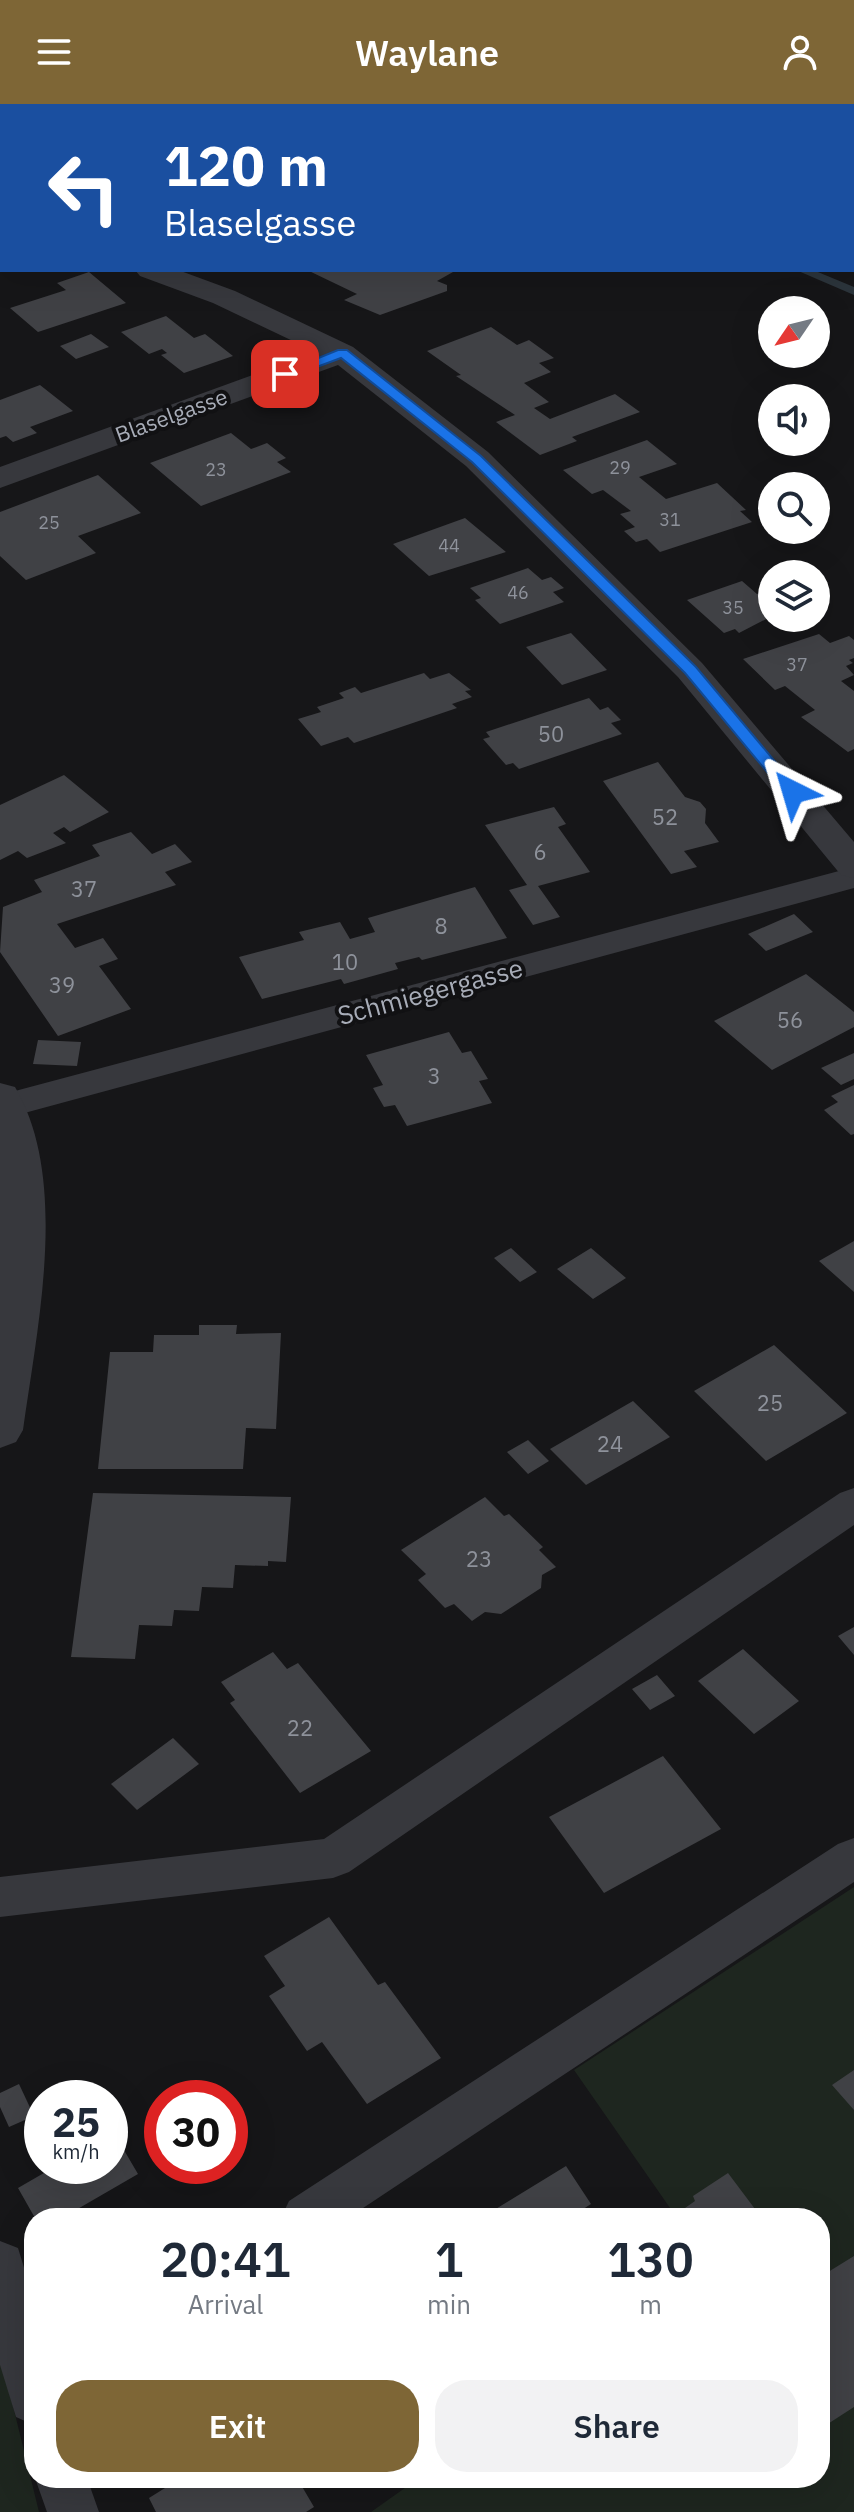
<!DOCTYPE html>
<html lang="en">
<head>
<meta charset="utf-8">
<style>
  :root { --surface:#fff; --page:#f2f2f3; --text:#1f2937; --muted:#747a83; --accent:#7e6636 }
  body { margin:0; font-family:"IBM Plex Sans",sans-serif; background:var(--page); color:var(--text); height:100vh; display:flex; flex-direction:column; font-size:30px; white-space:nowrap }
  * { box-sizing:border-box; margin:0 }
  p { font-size:26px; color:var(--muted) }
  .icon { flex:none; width:44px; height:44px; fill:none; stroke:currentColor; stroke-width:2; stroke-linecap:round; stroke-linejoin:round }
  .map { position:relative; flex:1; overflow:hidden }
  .sheet { position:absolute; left:24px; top:2104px; width:806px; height:280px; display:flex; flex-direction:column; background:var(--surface); border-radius:32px; box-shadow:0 8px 32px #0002 }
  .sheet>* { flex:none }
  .top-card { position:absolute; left:0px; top:0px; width:854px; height:168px; box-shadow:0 8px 32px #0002; background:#1a4fa0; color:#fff; overflow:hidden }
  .needle { width:52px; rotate:235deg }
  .tools { position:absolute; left:758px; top:192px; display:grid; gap:16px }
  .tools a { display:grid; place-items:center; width:72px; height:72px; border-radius:50%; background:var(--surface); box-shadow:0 8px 32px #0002; font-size:40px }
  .speed { position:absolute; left:24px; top:1976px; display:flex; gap:16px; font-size:40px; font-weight:700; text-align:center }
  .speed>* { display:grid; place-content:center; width:104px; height:104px; border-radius:50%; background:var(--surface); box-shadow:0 8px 32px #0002; line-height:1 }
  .speed small { font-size:20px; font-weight:400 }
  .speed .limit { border:12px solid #d22; background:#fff; color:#111 }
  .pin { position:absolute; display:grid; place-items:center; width:68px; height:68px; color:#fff; margin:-34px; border-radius:16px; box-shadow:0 4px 12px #0006 }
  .me { position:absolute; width:88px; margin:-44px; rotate:320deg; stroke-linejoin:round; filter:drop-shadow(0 0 6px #0008) }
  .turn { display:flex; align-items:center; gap:28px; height:168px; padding:0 32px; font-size:36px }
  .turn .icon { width:104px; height:104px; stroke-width:2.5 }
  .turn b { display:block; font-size:56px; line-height:68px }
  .eta { display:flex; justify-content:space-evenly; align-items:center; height:136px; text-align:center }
  .eta b { font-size:48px; font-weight:600; line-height:56px }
  .button { display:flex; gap:16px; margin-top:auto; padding:16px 32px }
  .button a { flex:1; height:92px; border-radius:32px; background:var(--accent); color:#fff; font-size:32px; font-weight:600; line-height:92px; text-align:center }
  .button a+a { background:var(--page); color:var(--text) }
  header { display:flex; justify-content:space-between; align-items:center; height:104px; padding:0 32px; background:var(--accent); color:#fff; font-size:36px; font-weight:600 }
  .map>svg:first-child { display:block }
  .green { fill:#1e261f }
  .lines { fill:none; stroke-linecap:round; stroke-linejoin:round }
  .stream { fill:#2c353c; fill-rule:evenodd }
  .building { fill:#404145 }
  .service { fill:#37383d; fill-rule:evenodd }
  .minor { fill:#37383d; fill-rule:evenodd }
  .route { fill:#1a73e8; stroke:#114b97; stroke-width:2 }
  .labels { text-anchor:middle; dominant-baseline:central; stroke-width:8; stroke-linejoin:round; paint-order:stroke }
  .far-number-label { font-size:18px; fill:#8e929b }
  .far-street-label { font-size:22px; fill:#a8adb8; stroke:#111113 }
  .number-label { font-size:22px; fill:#8e929b }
  .street-label { font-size:26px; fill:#a8adb8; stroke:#111113 }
</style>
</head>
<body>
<header><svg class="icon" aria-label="menu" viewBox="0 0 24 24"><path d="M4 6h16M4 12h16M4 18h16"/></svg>Waylane<svg class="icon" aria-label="person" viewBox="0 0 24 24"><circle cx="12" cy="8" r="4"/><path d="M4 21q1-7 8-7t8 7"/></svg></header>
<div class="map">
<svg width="854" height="2408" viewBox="0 0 854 2408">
  <rect width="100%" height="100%" fill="#161618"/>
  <path class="green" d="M854,1783v625h-483l48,-34h401v-260h-143l-103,-148z
    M0,2249l39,159h-39z"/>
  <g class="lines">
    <path class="stream" d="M796,166h17l41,17v8z"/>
  </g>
  <path class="building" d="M307,166h141l5,2 -16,9 10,4v6l-67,24 -36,-15 13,-6z
    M89,168l37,31 -88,29 -28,-24 56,-18 -9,-7z
    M166,212l28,22 11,-4 28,22 -49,17 -23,-18 6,-2 -5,-4 -13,5 -28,-22z
    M491,223l26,18 12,-5 25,18 -15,5 12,9 -27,11 25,19 -15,6 16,11 65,-25 25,18 -68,25 5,4 -37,14 -44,-33 19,-7 -59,-39 5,-1 -34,-24z
    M91,230l18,13 -33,12 -16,-13z
    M40,281l33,26 -43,16 7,6 -24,9 -7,-6 -6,2v-38z
    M231,329l20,16 16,-6 19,15 -9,4 14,10 -90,34 -51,-43z
    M647,336l30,24 -38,13 27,22 51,-16 29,27 -6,1 12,11 -92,30 -13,-13 -11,3 -12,-11 11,-4 -15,-13 11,-3 -28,-21 -11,4 -29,-24z
    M98,371l43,38 -63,23 18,17 -70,27 -26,-24v-44z
    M465,414l41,34 -77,24 -36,-32z
    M528,464l14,12 9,-3 13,11 -11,4 11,10 -64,22 -25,-24 6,-2 -11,-10z
    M742,477l15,13 9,-3 6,5v20l-33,17 -4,-4 -11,4 -37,-33z
    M571,529l36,37 -45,15 -36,-38z
    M819,530l11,9 19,-7 5,4v18l-5,2 4,3 -7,3 8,9 -13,6 13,10v58l-6,3 -47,-35 14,-7 -30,-24 -10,4 -32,-31z
    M424,569l6,6 19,-6 22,17 -6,1 7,6 -20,7 5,4 -103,35 -6,-6 -27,9 -23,-27 23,-7 -4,-5 27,-9 -5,-5 16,-6 6,6z
    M589,594l11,12 8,-3 13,13 -10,3 11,11 -103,35 -6,-6 -7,2 -23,-26 7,-2 -4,-5z
    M658,658l27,35 15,5 6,7 -1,14 14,19 -35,9 13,16 -26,7 -68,-93z
    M64,671l45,37 -39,20 -6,-5 -11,6 13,10 -39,15 -9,-7 -18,9v-55z
    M554,703l12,17 -8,3 32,45 -52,14 22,31 -27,8 -24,-35 18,-5 -42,-60z
    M131,728l21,22 23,-10 17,18 -27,10 11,13 -119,39 18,24 28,-10 15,21 -19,7 32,43 -73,27 -58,-84 3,-45 39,-15 -8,-12 66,-24 -8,-11z
    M475,783l32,51 -85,22 -3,-3 -24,6 3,6 -54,15 -3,-5 -79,20 -23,-42 65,-17 -5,-8 41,-10 10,17 25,-7 -7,-14z
    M794,810l19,18 -47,19 -18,-17z
    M806,870l48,38v15l-82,43 -58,-49z
    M449,928l13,21 9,-2 17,28 -9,2 13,22 -85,23 -12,-21 -11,2 -11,-19 10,-3 -17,-30z
    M38,936l43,2 -4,24 -44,-2z
    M854,949v26l-13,6 -20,-17z
    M854,981v49l-3,1 -27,-25 14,-8 -7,-6z
    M854,1137v51l-35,-31z
    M511,1144l26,24 -17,10 -26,-24z
    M591,1144l35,30 -33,21 -36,-30z
    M199,1221h38l-1,9 45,-1 -5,96 -30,-1 -3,41h-145l12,-117h43l1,-17h45z
    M774,1241l73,68 -81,48 -72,-70z
    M633,1297l37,36 -84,48 -36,-36z
    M528,1336l21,21 -21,13 -21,-22z
    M93,1389l198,4 -5,65 -18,-1v5l-33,-1 -2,23 -31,-1 -3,24 -25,-1 -2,16 -33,-1 -4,34 -64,-2z
    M485,1393l19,19 5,-2 34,33 -4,3 17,17 -14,8 -1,13 -40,26 -16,-2 -13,9 -18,-17 -9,4 -27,-28 8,-6 -25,-24z
    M854,1523v28l-16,-19z
    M743,1545l56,52 -45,33 -56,-53z
    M273,1548l14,17 11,-6 73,88 -71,42 -70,-90 5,-3 -14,-18z
    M657,1571l18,21 -25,14 -18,-21z
    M173,1634l26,26 -62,46 -26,-26z
    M663,1652l58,73 -117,64 -55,-76z
    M329,1813l49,68 7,-3 56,76 -74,46 -45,-62 -15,9 -38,-55 16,-10 -21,-30z
    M854,1966v40l-22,-25z
    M19,1980l15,32 -25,11 -9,-20v-14z
    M114,2029l24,41 -76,44h-27l-17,-30 38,-22h54v-31z
    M566,2062l25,38 -14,9 3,5h-99z
    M728,2069l30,40 -8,5h-58l-7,-10 10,-7 -2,-5z
    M854,2152v151l-34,22v-152z
    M181,2374h116l17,29 -8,5h-150l-7,-14z"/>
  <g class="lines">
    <path class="service" d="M854,763v21l-848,230 -6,-1v-22z
      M854,1384v37l-505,347 -16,6 -333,39v-40l324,-38 516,-346z
      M854,1734v44l-506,336h-67l8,-17 549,-357z
      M0,2137l18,7 16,52v125l-18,-8 -16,-52z
      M35,2374h52l12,34h-52z"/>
    <path class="minor" d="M0,118h2v18h-2z
      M135,166h43l57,21 118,56 135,105 214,211 152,179v36l-13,-3 -163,-198 -212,-211 -128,-101 -338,123v-21l316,-115 -103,-49 -73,-27z
      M0,979l15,4c55,93 22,241 8,343l-7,12 -16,6z"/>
  </g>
  <path class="route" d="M338,246h9l134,106 215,211 102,122v7h-11l-102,-123 -213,-211 -131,-104 -51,19 -11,-3z"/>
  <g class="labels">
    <g class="far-number-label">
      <text x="620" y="363">29</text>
      <text x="216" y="365">23</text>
      <text x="670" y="415">31</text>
      <text x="49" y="418">25</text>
      <text x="449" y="441">44</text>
      <text x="518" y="488">46</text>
      <text x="733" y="503">35</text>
      <text x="797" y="560">37</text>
    </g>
    <g class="far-street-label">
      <text transform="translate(171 311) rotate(-20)">Blaselgasse</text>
    </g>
    <g class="number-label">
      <text x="551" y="629">50</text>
      <text x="665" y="712">52</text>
      <text x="540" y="747">6</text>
      <text x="84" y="784">37</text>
      <text x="441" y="821">8</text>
      <text x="345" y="857">10</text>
      <text x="62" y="880">39</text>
      <text x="790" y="915">56</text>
      <text x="434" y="971">3</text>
      <text x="770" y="1298">25</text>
      <text x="610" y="1339">24</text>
      <text x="479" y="1454">23</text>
      <text x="300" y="1623">22</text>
    </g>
    <g class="street-label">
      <text transform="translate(430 887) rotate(-15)">Schmiegergasse</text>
    </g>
  </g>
</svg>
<div class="tools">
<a><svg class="needle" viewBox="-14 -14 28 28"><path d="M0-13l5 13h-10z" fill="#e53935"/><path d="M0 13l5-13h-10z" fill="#747a83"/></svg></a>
<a><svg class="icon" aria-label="sound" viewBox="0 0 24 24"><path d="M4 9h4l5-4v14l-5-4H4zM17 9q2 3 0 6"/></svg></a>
<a><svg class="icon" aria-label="search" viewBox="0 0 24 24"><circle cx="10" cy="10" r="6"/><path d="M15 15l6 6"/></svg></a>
<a><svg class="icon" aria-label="layers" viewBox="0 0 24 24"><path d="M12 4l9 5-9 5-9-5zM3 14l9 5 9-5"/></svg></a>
</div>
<div class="speed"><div>25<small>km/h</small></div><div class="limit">30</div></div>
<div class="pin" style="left:285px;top:270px;background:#d93025"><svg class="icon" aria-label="arrive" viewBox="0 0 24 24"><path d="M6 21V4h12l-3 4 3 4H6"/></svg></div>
<svg class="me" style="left:793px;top:688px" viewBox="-20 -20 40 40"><path d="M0-17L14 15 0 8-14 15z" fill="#1a73e8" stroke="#fff" stroke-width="4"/></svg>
<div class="top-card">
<div class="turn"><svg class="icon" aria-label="left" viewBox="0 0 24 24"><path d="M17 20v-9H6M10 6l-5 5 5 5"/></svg><div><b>120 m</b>Blaselgasse</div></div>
</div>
<section class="sheet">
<div class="eta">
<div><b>20:41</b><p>Arrival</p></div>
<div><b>1</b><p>min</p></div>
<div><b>130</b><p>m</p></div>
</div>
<div class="button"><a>Exit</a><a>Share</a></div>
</section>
</div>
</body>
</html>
